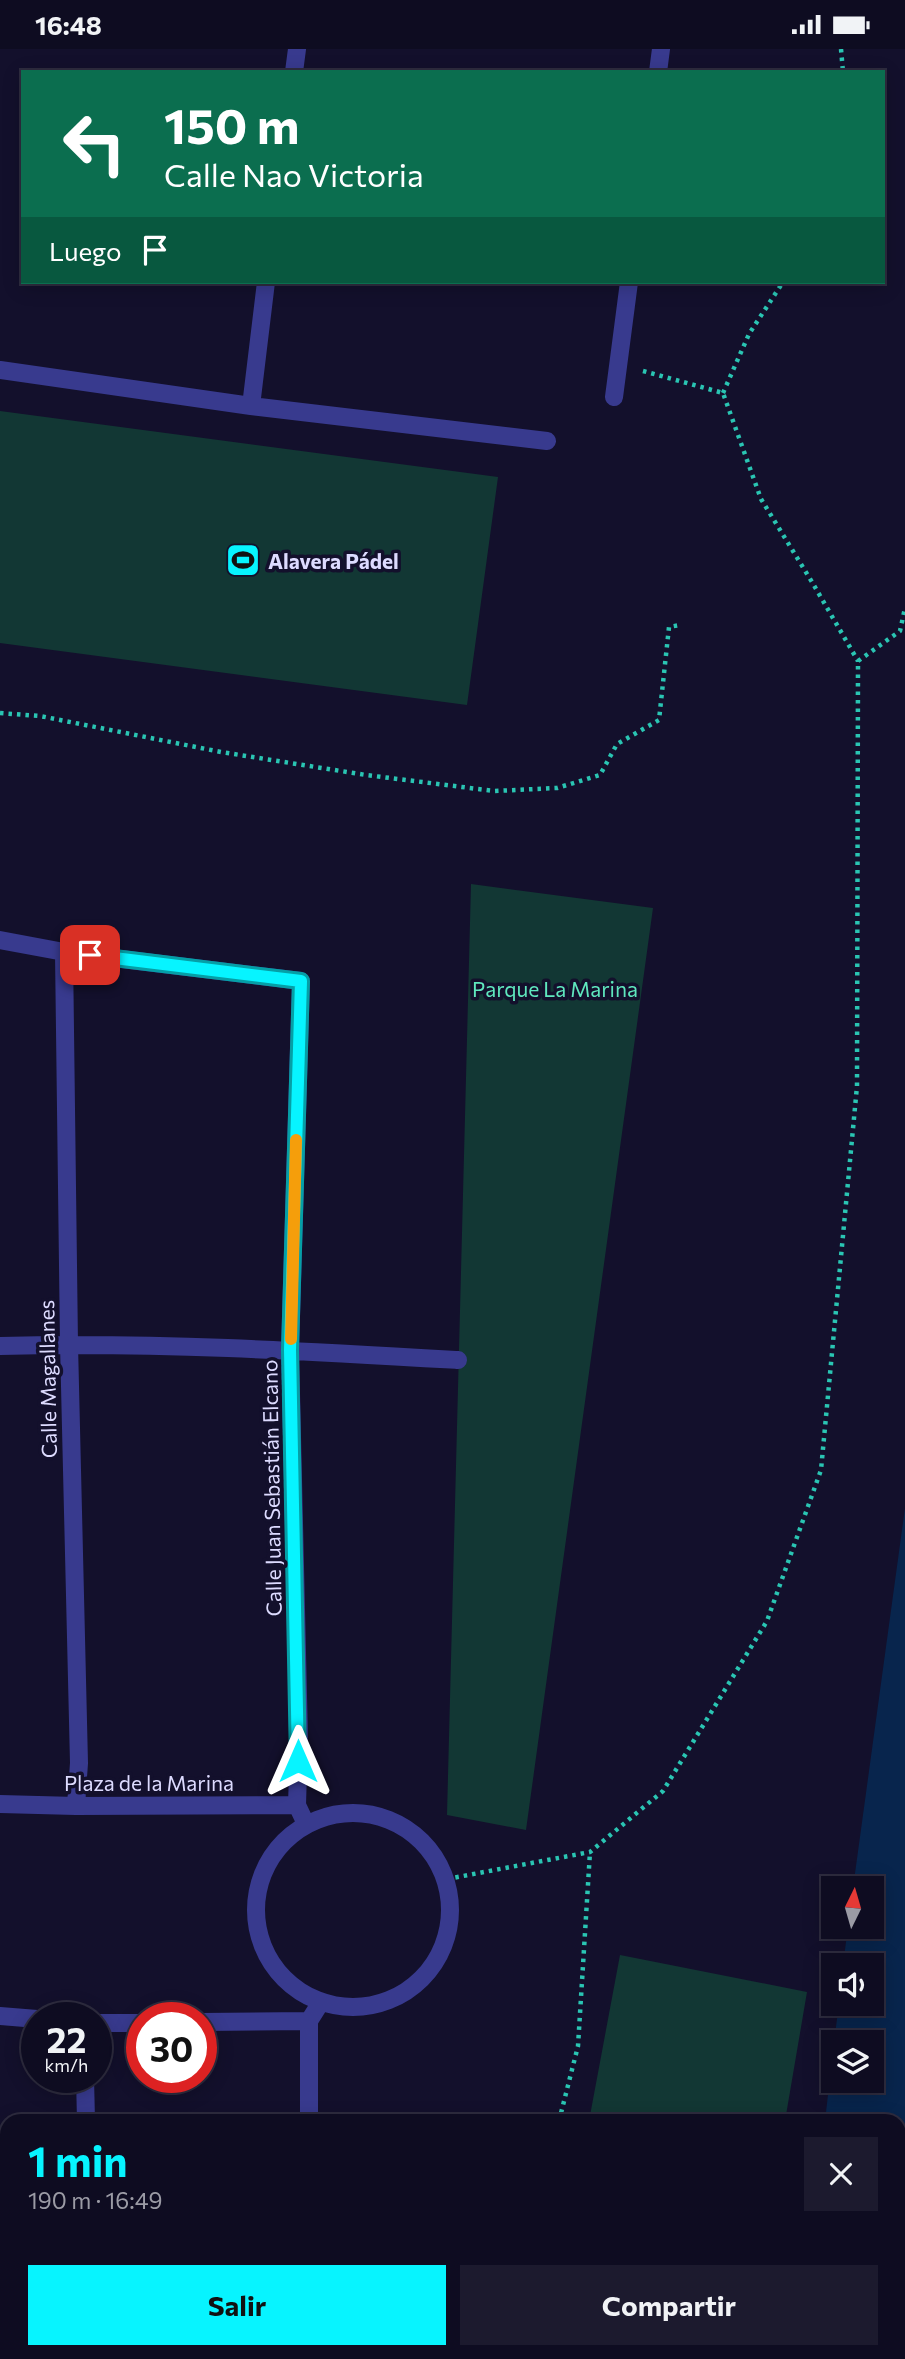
<!DOCTYPE html>
<html lang="es">
<head>
<meta charset="utf-8">
<style>
  :root { --surface:#0e0c21; --page:#1c1a2e; --text:#f1f3f6; --muted:#9b9ba5; --line:#2e2c3f; --accent:#07f4ff }
  body { margin:0; font-family:Commissioner,sans-serif; background:var(--page); color:var(--text); height:100vh; display:flex; flex-direction:column; font-size:26px; white-space:nowrap }
  * { box-sizing:border-box; margin:0 }
  p { font-size:23px; color:var(--muted) }
  .icon { flex:none; width:38px; height:38px; fill:none; stroke:currentColor; stroke-width:2; stroke-linecap:round; stroke-linejoin:round }
  .map { position:relative; flex:1; overflow:hidden }
  .details { position:absolute; left:0px; top:2065px; width:906px; height:245px; display:flex; flex-direction:column; background:var(--surface); border-radius:21px 21px 0 0; box-shadow:0 4px 18px #0003,0 0 0 2px var(--line) }
  .details>* { flex:none }
  .banner { position:absolute; left:21px; top:21px; width:864px; height:214px; border-radius:0px; box-shadow:0 4px 18px #0003,0 0 0 2px var(--line); background:#0b6e4f; color:#fff; overflow:hidden }
  .needle { width:46px; rotate:5deg }
  .fabs { position:absolute; left:821px; top:1827px; display:grid; gap:14px }
  .fabs a { display:grid; place-items:center; width:63px; height:63px; border-radius:0px; background:var(--surface); box-shadow:0 4px 18px #0003,0 0 0 2px var(--line); font-size:35px }
  .speed { position:absolute; left:21px; top:1953px; display:flex; gap:14px; font-size:35px; font-weight:700; text-align:center }
  .speed>* { display:grid; place-content:center; width:91px; height:91px; border-radius:50%; background:var(--surface); box-shadow:0 4px 18px #0003,0 0 0 2px var(--line); line-height:1 }
  .speed small { font-size:18px; font-weight:400 }
  .speed .limit { border:10px solid #d22; background:#fff; color:#111 }
  .pin { position:absolute; display:grid; place-items:center; width:60px; height:60px; color:#fff; margin:-30px; border-radius:14px; box-shadow:0 4px 10px #0006 }
  .me { position:absolute; width:77px; margin:-38px; rotate:0deg; stroke-linejoin:round; filter:drop-shadow(0 0 5px #0008) }
  .turn { display:flex; align-items:center; gap:24px; height:147px; padding:0 28px; font-size:32px }
  .turn .icon { width:91px; height:91px; stroke-width:2.5 }
  .turn b { display:block; font-size:49px; line-height:60px }
  .then { display:flex; align-items:center; height:66px; padding:0 28px; background:#0003; gap:14px; font-size:26px }
  .round { display:grid; place-items:center; flex:none; width:74px; height:74px; border-radius:0px; background:var(--page) }
  .headline { display:flex; align-items:center; justify-content:space-between; height:119px; padding:0 28px }
  h1 { font-size:42px; font-weight:700; line-height:52px; color:var(--accent) }
  .cta { display:flex; gap:14px; margin-top:auto; padding:14px 28px }
  .cta a { flex:1; height:80px; border-radius:0px; background:var(--accent); color:#111; font-size:28px; font-weight:700; line-height:80px; text-align:center }
  .cta a+a { background:var(--page); color:var(--text) }
  .status { display:flex; justify-content:space-between; align-items:center; height:49px; padding:0 35px; background:var(--surface); direction:ltr }
  .status svg { height:19px; fill:currentColor }
  .map>svg:first-child { display:block }
  .green { fill:#123734 }
  .water { fill:#08254d }
  .lines { fill:none; stroke-linecap:round; stroke-linejoin:round }
  .path { stroke:#2ac5b3; stroke-width:4.5; stroke-dasharray:3.5 5; stroke-linecap:butt }
  .minor { stroke:#383a8e; stroke-width:18 }
  .route-casing { stroke:#059fa6; stroke-width:18 }
  .route { stroke:#07f4ff; stroke-width:12 }
  .slow { stroke:#f59e0b; stroke-width:12 }
  .labels { text-anchor:middle; dominant-baseline:central; stroke-width:7; stroke-linejoin:round; paint-order:stroke }
  .poi-label { font-size:21px; font-weight:bold; fill:#dddbff; stroke:#13102c; text-anchor:start }
  .park-label { font-size:21px; fill:#5fe7be; stroke:#13102c }
  .street-label { font-size:21px; fill:#dddbff; stroke:#13102c }
</style>
</head>
<body>
<div class="status"><b>16:48</b><svg viewBox="0 0 49 12"><path d="M0 12V9h3v3zM5 12V6h3v6zM10 12V3h3v9zM15 12V0h3v12zM26 1h20v11H26zM47 4h2v5h-2z"/></svg></div>
<div class="map">
<svg width="905" height="2310" viewBox="0 0 905 2310">
  <rect width="100%" height="100%" fill="#13102c"/>
  <path class="green" d="M0,362l498,66 -31,228 -467,-62z
    M471,835l182,24 -127,922 -79,-15z
    M620,1906l187,37 -22,129h-196z
    M520,2303h225l-1,7h-225z"/>
  <path class="water" d="M905,1459v851h-119l1,-7h113v-231h-75l8,-70v30h39v-39h-38l5,-38h33v-39h-29l5,-38h24v-39h-19z"/>
  <g class="lines">
    <path class="path" d="M841,0l2,23
      M643,322l80,22 38,106 51,83 46,79
      M723,344l26,-59 34,-52
      M0,664l40,3 181,36 145,23 128,16 63,-3 43,-13 17,-31 42,-24 10,-93 11,-2
      M447,1830l143,-27 73,-61 104,-170 54,-151 36,-384 1,-425 42,-30 5,-23
      M559,2072l19,-75 12,-194
      M505,2310l1,-7"/>
    <path class="minor" d="M294,23l3,-23
      M658,23l3,-23
      M0,321l251,36 296,35
      M614,348l15,-115
      M251,357l15,-124
      M0,891l64,12 237,29 -11,369 9,389 -2,66 9,19
      M64,903l5,392 10,419 -3,43
      M0,1297c153,-4 305,5 458,14
      M0,1755l76,2 221,-1
      M256 1861a97 97 0 1 1 194 0a97 97 0 1 1-194 0Z
      M0,1967l37,3
      M201,1973l108,-1
      M96,1974h46
      M85,2028l1,44
      M309,2072v-100l12,-19
      M91,2308l217,-2"/>
  </g>
  <g class="lines">
    <g class="route-casing">
      <path id="route" d="M90,906l211,26 -11,369 8,411"/>
    </g>
    <use href="#route" class="route"/>
    <path class="slow" d="M291,1290l5,-199"/>
  </g>
  <defs>
    <g id="stadium-square" transform="scale(1.75)"><rect x="-9" y="-9" width="18" height="18" rx="4" fill="#07f4ff" stroke="#13102c"/><path d="M0-5a6.5 5 0 1 0 0 10a6.5 5 0 1 0 0-10ZM-3.5-1.8h7v3.6h-7Z" fill="#111"/></g>
  </defs>
  <g fill-rule="evenodd">
    <use href="#stadium-square" x="243" y="511"/>
  </g>
  <g class="labels">
    <g class="poi-label">
      <text x="268" y="511">Alavera Pádel</text>
    </g>
    <g class="park-label">
      <text x="555" y="939">Parque La Marina</text>
    </g>
    <g class="street-label">
      <text transform="translate(47 1330) rotate(-91)">Calle Magallanes</text>
      <text transform="translate(271 1439) rotate(-91)">Calle Juan Sebastián Elcano</text>
      <text x="149" y="1733">Plaza de la Marina</text>
    </g>
  </g>
</svg>
<div class="fabs">
<a><svg class="needle" viewBox="-14 -14 28 28"><path d="M0-13l5 13h-10z" fill="#e53935"/><path d="M0 13l5-13h-10z" fill="#9b9ba5"/></svg></a>
<a><svg class="icon" aria-label="sound" viewBox="0 0 24 24"><path d="M4 9h4l5-4v14l-5-4H4zM17 9q2 3 0 6"/></svg></a>
<a><svg class="icon" aria-label="layers" viewBox="0 0 24 24"><path d="M12 4l9 5-9 5-9-5zM3 14l9 5 9-5"/></svg></a>
</div>
<div class="speed"><div>22<small>km/h</small></div><div class="limit">30</div></div>
<div class="pin" style="left:90px;top:906px;background:#d93025"><svg class="icon" aria-label="arrive" viewBox="0 0 24 24"><path d="M6 21V4h12l-3 4 3 4H6"/></svg></div>
<svg class="me" style="left:298px;top:1712px" viewBox="-20 -20 40 40"><path d="M0-17L14 15 0 8-14 15z" fill="#07f4ff" stroke="#fff" stroke-width="4"/></svg>
<div class="banner">
<div class="turn"><svg class="icon" aria-label="left" viewBox="0 0 24 24"><path d="M17 20v-9H6M10 6l-5 5 5 5"/></svg><div><b>150 m</b>Calle Nao Victoria</div></div>
<div class="then">Luego<svg class="icon" aria-label="arrive" viewBox="0 0 24 24"><path d="M6 21V4h12l-3 4 3 4H6"/></svg></div>
</div>
<section class="details">
<div class="headline"><div><h1>1 min</h1><p>190 m · 16:49</p></div><a class="round"><svg class="icon" aria-label="close" viewBox="0 0 24 24"><path d="M6 6l12 12M18 6L6 18"/></svg></a></div>
<div class="cta"><a>Salir</a><a>Compartir</a></div>
</section>
</div>
</body>
</html>
